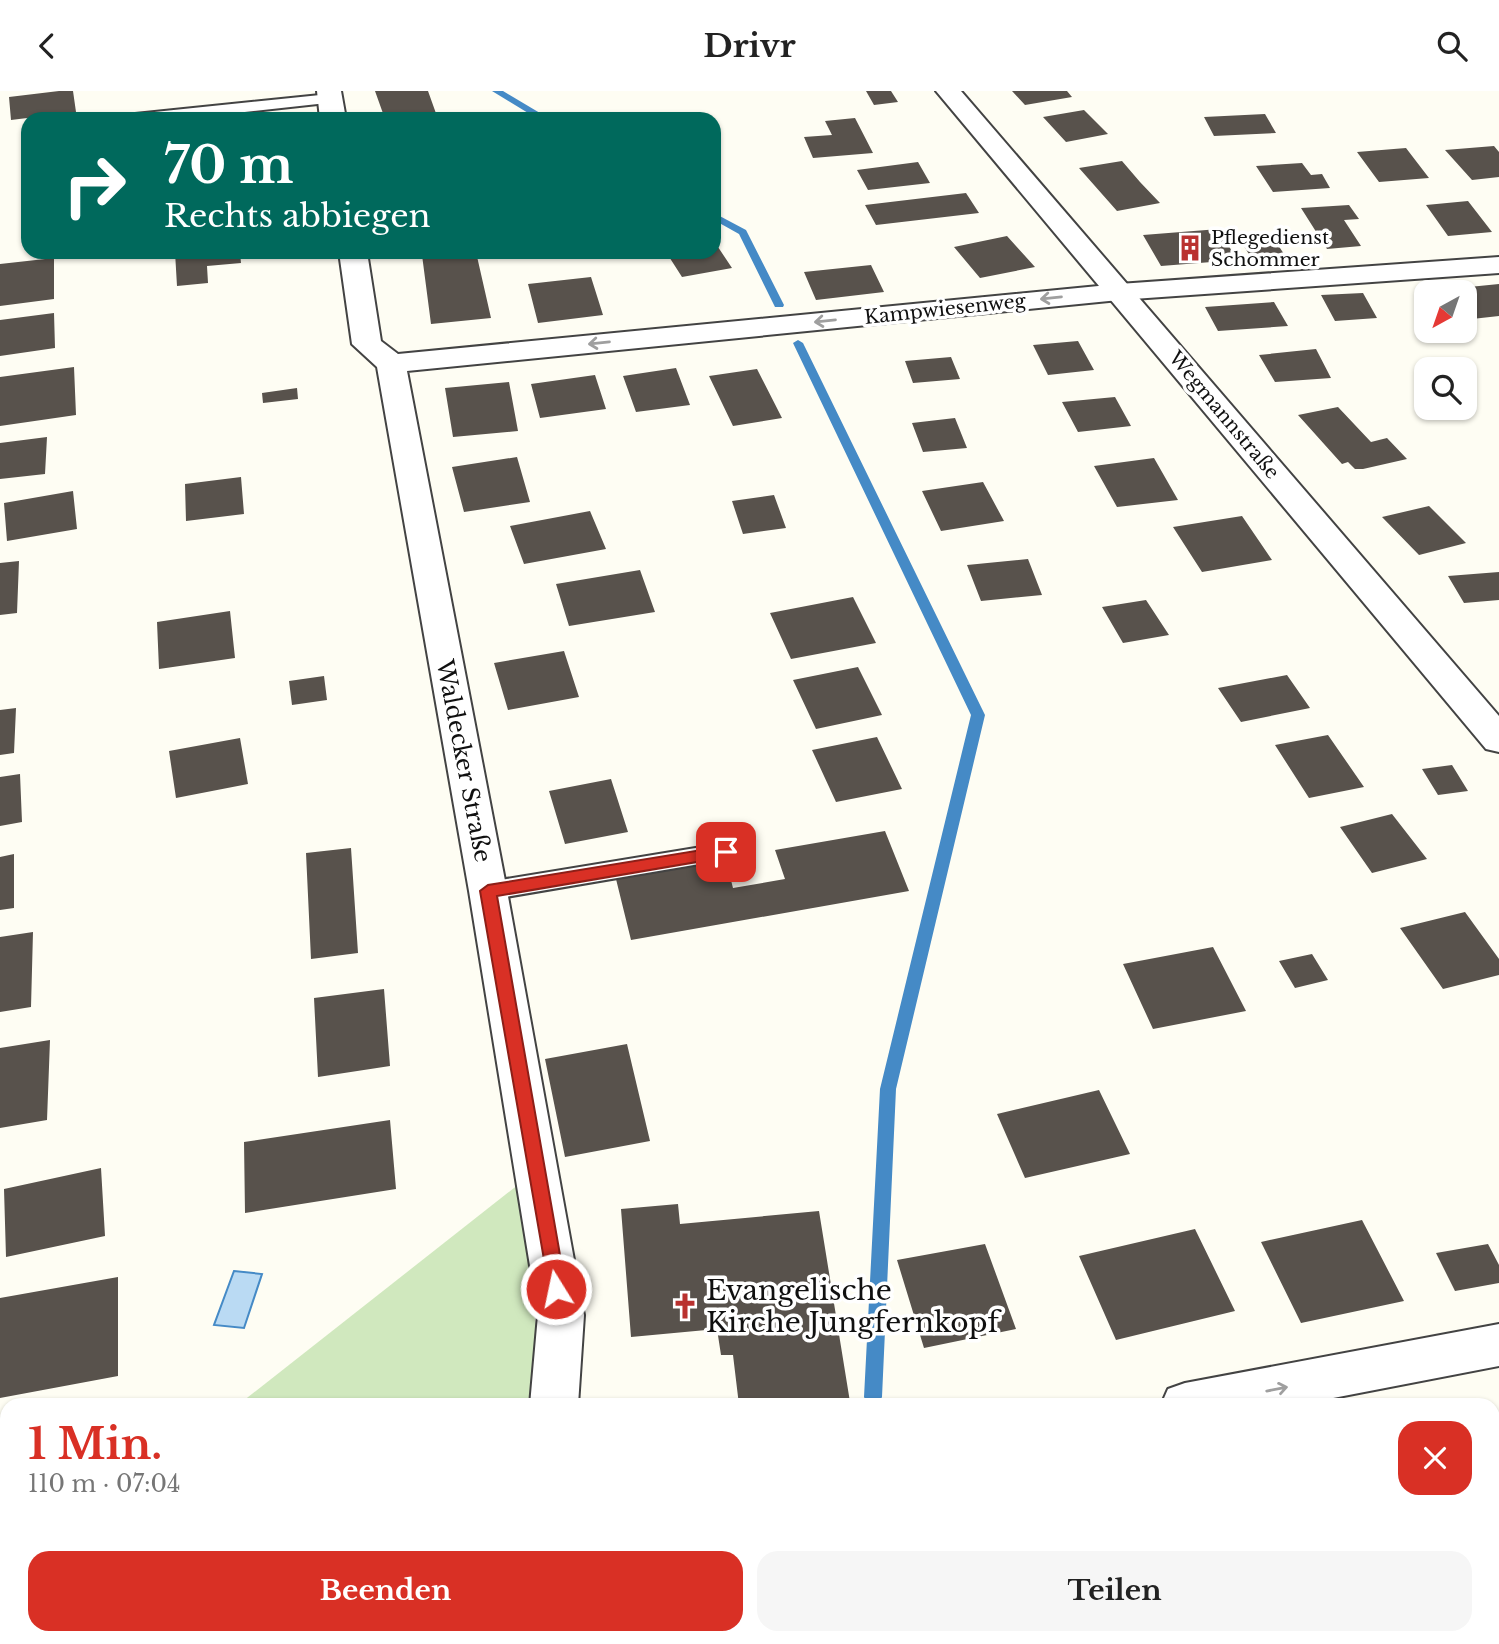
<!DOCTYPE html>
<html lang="de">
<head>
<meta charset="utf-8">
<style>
  :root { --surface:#fff; --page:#f6f6f6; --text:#222; --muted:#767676; --accent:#d93025 }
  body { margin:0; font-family:"Libre Baskerville",serif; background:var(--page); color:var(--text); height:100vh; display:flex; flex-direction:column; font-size:26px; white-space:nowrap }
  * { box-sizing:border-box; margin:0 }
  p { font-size:23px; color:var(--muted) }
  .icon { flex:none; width:38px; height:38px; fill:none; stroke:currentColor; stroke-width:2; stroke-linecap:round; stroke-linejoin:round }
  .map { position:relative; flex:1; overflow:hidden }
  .sheet { position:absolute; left:0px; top:1307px; width:1500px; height:247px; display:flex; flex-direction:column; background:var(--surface); border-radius:21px 21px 0 0; box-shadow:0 2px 5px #0004 }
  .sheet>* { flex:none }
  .hud { position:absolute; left:21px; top:21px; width:700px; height:147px; border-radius:21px; box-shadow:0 2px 5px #0004; background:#00695c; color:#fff; overflow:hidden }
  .needle { width:46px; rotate:220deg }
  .fabs { position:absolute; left:1414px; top:189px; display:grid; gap:14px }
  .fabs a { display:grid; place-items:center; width:63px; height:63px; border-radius:14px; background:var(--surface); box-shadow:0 2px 5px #0004; font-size:35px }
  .pin { position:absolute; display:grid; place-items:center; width:60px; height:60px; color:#fff; margin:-30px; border-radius:14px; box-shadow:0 4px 10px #0006 }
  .me { position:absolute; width:77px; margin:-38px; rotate:350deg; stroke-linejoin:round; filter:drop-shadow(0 0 5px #0008) }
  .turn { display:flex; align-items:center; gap:24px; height:147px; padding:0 28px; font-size:32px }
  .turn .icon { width:91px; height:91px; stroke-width:2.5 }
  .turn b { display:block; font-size:49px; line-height:60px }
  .round { display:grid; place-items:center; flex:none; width:74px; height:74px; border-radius:21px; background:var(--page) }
  .headline { display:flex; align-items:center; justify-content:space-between; height:119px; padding:0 28px }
  h1 { font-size:42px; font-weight:700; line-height:52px; color:var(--accent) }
  .button { display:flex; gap:14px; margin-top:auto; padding:14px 28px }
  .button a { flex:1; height:80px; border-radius:21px; background:var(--accent); color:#fff; font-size:28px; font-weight:700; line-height:80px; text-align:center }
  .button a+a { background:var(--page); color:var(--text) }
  header { display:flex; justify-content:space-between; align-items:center; height:91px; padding:0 28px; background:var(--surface); font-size:32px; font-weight:700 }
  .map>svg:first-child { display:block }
  .green { fill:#d0e8be }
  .water { fill:#badaf3; stroke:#458ac6; stroke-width:2 }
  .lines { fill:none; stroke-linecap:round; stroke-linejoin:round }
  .stream { fill:#458ac6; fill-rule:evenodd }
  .building { fill:#58524c }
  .service-casing { stroke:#434343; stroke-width:4 }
  .minor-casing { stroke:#434343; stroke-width:4 }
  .tertiary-casing { stroke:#434343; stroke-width:4 }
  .service { fill:#fff; fill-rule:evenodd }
  .minor { fill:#fff; fill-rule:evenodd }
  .tertiary { fill:#fff; fill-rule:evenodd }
  .oneway { stroke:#9f9f9f }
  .route { fill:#d93025; stroke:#8d1f18; stroke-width:2 }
  .labels { text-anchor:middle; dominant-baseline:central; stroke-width:7; stroke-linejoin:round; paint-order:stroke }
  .far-poi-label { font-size:19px; fill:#101010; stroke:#fff; text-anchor:start }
  .far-street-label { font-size:19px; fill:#101010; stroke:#fff }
  .street-label { font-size:23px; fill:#101010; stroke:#fff }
  .near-poi-label { font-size:28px; fill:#101010; stroke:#fff; text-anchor:start }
</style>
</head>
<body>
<header><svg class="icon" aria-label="back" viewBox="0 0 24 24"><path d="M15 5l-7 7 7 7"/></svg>Drivr<svg class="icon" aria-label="search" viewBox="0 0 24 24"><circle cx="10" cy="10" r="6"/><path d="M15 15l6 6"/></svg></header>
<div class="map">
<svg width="1499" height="1553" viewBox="0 0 1499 1553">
  <rect width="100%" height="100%" fill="#fefdf3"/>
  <path class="green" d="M519,1093l20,169 -12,52h-289z"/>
  <path class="water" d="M234,1180l28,3 -18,54 -30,-3z"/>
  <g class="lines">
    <path class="stream" d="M492,0h11l47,28h-12z
      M714,122l32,17 38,75 -1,2h-8l-1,-2 -35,-71 -25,-14z
      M798,249l5,3 182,372 -89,374 -14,308 -3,6 -6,2 -6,-2 -3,-6 16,-308 91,-374 -178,-372z
      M848,1547h18l1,6h-20z"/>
  </g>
  <path class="building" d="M59,0h14l3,21 -65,8 -2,-23z
    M375,0h53l10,28h-53z
    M866,0h25l7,11 -24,3z
    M1012,0h55l5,6 -47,8z
    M232,19l1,9h-48v-3z
    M1084,19l24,24 -42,8 -23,-25z
    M1265,23l11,19 -62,3 -10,-19z
    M855,27l18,35 -60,5 -9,-21 28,-2 -7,-14z
    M1494,55l5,6v25l-27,3 -27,-30z
    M1406,57l23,30 -50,4 -22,-30z
    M1122,70l18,21 20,21 -43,8 -38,-43z
    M918,71l12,21 -62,7 -11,-20z
    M1302,72l9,12 11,-1 8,14 -57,4 -17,-26z
    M966,102l13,20 -103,12 -11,-20z
    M1468,110l24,31 -44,4 -22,-31z
    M1349,114l10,14 -15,1 17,26 -34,3 -26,-41z
    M1219,138l18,31 -76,6 -18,-31z
    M1007,145l28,31 -55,11 -26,-31z
    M1274,148l10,15 -34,2 -9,-15z
    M714,150l18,27 -50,9 -16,-25h48z
    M175,161h65l1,11 -34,3 1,17 -31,3z
    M449,161h27l15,66 -60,6 -9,-69z
    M54,167v41l-54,7v-42z
    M871,174l13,27 -68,8 -12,-28z
    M591,186l12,38 -65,8 -10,-39z
    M1499,193v32l-27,3 -7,-10v-17h-14l-2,-3z
    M1363,202l14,25 -42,3 -14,-26z
    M1274,211l14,24 -70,5 -13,-24z
    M54,222l1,35 -55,8v-36z
    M1078,250l16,29 -46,5 -15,-30z
    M1316,258l15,29 -56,4 -16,-27z
    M951,266l9,22 -47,4 -8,-22z
    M74,276l2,48 -76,11v-49z
    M676,277l14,37 -54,7 -13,-36z
    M757,278l25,49 -49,8 -24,-50z
    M595,284l11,34 -66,9 -9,-34z
    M509,291l9,49 -65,6 -8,-49z
    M297,297l1,11 -35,4 -1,-10z
    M1115,306l16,29 -53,6 -16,-30z
    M1338,316l33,35 16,-4 20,21 -44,10h-8l-7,-7 -6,2 -44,-49z
    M955,327l12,30 -44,4 -11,-29z
    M47,346l-2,37 -45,5v-36z
    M517,366l13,45 -66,10 -12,-45z
    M1154,367l24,42 -61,7 -23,-41z
    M241,386l3,37 -58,7 -1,-37z
    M983,391l21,39 -63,10 -19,-40z
    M73,400l4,38 -70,12 -3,-38z
    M774,404l12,33 -43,6 -11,-33z
    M1429,415l37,37 -47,12 -37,-38z
    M590,420l16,38 -82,15 -14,-38z
    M1242,425l30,44 -70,12 -29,-45z
    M1028,468l14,36 -61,6 -14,-36z
    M19,470l-2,52 -17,2v-52z
    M640,479l15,42 -86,14 -13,-42z
    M1499,481v28l-35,3 -16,-27z
    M853,506l23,46 -85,16 -21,-46z
    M1146,509l23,35 -46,8 -21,-36z
    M230,520l5,47 -76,11 -2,-47z
    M564,560l15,46 -71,13 -14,-47z
    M858,576l24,48 -66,14 -23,-49z
    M1287,584l23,33 -69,14 -23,-34z
    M324,585l3,24 -35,5 -3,-24z
    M16,617l-2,45 -14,2v-45z
    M1328,644l36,52 -55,11 -34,-53z
    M877,646l25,52 -66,13 -24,-52z
    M240,647l8,46 -72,14 -7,-47z
    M1452,674l16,26 -30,4 -16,-26z
    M20,683l2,48 -22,4v-49z
    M611,688l17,53 -63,12 -16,-53z
    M1392,723l35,45 -55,14 -32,-46z
    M885,740l24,60 -278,49 -16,-65 110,-18 8,31 52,-9 -10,-29z
    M351,757l7,105 -47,6 -5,-106z
    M14,763v54l-14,2v-53z
    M1465,821l34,47v16l-56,14 -43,-61z
    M33,841l-2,75 -31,5v-75z
    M1213,856l33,64 -93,18 -30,-65z
    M1312,863l16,26 -33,8 -16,-27z
    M384,898l6,77 -72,11 -4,-79z
    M50,949l-3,80 -47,8v-80z
    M627,953l23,97 -85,16 -20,-98z
    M1099,999l31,64 -105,24 -28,-64z
    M390,1029l6,69 -151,24 -1,-71z
    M101,1077l4,68 -99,21 -2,-68z
    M678,1113l2,20 139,-13 31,191 -36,3h-75l-6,-50h-12l-4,-26 -86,8 -10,-128z
    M1362,1129l42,81 -103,22 -40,-81z
    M1195,1138l40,82 -119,29 -37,-84z
    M985,1153l31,85 -92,19 -27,-88z
    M1488,1153l11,21v18l-44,8 -19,-38z
    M118,1186v99l-118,22v-100z
    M1499,1364v162l-6,1v-162z
    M7,1457v96h-7v-94z
    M234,1547h127l1,6h-127z
    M1044,1547h33v1l-31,5z"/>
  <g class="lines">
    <g class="service-casing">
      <path id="service" d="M330,3l8,5 -2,3 -154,17h-55l8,-5z
        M726,752l9,3 3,6 -3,6 -247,42 -9,-3 -3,-6 3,-6 9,-3z"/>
    </g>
    <g class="minor-casing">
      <path id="minor" d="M317,0h24l5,28h-26z
        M339,161h28l14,89 17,13 721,-70 380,-27v16l-380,27 -712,71 100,520 77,424 -6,90h-48l8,-90 -69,-424 -92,-524 -25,-23z
        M111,1547h52l-1,6h-52z
        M519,1547h52v6h-52z"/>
    </g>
    <g class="tertiary-casing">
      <path id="tertiary" d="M936,0h25l538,625v36l-13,-3z
        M1499,1233v42l-202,39h-136l7,-16 17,-6z
        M7,1388v48l-7,1v-48z"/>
    </g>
    <use href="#service" class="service"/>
    <use href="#minor" class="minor"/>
    <use href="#tertiary" class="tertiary"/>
  </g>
  <defs><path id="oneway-shaft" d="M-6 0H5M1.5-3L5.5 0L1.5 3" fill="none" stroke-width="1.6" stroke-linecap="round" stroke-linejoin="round" transform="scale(1.75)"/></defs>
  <g class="oneway">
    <use href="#oneway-shaft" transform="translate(1051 207) rotate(174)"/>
    <use href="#oneway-shaft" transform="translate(825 230) rotate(174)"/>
    <use href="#oneway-shaft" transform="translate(599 252) rotate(174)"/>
    <use href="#oneway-shaft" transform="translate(1277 1298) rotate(-11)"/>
  </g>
  <path class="route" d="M726,755l8,6 -2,4 -235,40 69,393 -3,5 -7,3 -6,-3 -70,-403 8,-6z"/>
  <defs>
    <g id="building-bare" transform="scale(2.1)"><path d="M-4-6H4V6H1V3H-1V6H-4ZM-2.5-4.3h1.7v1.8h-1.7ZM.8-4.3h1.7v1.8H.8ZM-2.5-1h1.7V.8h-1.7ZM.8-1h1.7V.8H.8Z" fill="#b9312f" stroke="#fff" stroke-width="2.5" paint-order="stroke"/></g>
    <g id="church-bare" transform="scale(2.1)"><path d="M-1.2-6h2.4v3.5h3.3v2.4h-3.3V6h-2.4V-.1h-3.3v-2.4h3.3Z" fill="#b9312f" stroke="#fff" stroke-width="2.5" paint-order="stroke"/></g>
  </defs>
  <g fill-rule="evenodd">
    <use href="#building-bare" x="1190" y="157"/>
    <use href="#church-bare" x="685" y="1215"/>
  </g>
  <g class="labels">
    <g class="far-poi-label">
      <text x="1211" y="146">Pflegedienst<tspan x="1211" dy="22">Schommer</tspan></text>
    </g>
    <g class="far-street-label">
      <text transform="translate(945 218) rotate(-6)">Kampwiesenweg</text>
      <text transform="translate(1224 324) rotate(50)">Wegmannstraße</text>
    </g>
    <g class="street-label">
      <text transform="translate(464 670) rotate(79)">Waldecker Straße</text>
    </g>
    <g class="near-poi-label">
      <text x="706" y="1199">Evangelische<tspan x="706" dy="32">Kirche Jungfernkopf</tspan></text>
    </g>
  </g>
</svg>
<div class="fabs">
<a><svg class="needle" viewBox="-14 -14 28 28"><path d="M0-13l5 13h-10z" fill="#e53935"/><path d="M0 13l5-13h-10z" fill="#767676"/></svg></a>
<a><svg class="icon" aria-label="search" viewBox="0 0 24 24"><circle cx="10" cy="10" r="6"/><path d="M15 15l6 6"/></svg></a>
</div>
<div class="pin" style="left:726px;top:761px;background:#d93025"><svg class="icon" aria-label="arrive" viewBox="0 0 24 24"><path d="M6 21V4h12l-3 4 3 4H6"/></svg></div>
<svg class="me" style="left:556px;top:1198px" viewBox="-20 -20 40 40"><circle r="17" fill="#d93025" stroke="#fff" stroke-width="3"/><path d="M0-11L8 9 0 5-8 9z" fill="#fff"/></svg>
<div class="hud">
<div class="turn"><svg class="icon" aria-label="right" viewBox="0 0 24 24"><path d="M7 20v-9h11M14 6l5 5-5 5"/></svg><div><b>70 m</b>Rechts abbiegen</div></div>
</div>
<section class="sheet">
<div class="headline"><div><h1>1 Min.</h1><p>110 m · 07:04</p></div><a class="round" style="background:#d93025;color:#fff"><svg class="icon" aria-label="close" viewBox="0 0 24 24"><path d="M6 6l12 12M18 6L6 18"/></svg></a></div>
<div class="button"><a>Beenden</a><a>Teilen</a></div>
</section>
</div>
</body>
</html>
